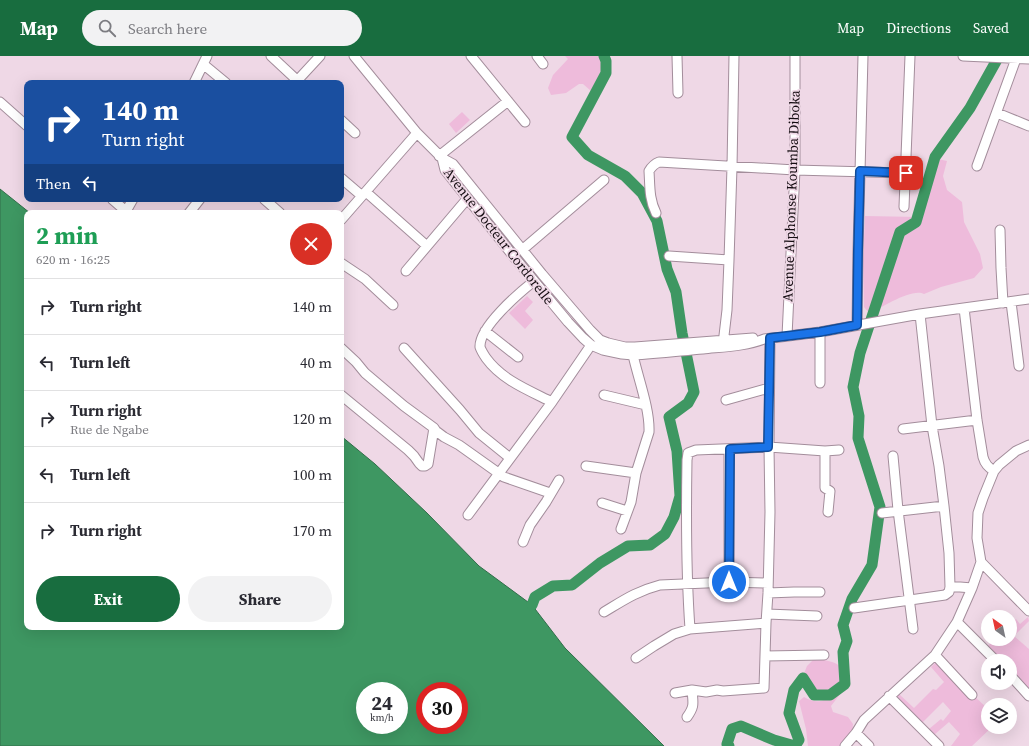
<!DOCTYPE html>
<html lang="en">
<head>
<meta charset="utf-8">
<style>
  :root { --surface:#fff; --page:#f2f2f3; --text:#2b2b33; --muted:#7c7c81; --line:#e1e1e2; --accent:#186d3f }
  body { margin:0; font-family:"Source Serif 4",serif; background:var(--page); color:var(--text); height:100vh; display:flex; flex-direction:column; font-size:15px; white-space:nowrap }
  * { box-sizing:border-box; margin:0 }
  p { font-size:13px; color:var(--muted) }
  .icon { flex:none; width:22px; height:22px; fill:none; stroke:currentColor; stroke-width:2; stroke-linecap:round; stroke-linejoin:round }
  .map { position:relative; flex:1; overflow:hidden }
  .panel { position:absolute; left:24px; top:154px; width:320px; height:420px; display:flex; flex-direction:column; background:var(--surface); border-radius:8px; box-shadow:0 4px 16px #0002 }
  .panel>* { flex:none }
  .banner { position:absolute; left:24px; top:24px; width:320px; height:122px; border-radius:8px; box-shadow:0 4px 16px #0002; background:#1a4fa0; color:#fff; overflow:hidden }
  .needle { width:26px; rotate:327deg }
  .buttons { position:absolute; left:981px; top:554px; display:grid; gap:8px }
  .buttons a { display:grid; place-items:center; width:36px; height:36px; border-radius:50%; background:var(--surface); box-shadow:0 4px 16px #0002; font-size:20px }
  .speed { position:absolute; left:356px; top:626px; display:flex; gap:8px; font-size:20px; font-weight:700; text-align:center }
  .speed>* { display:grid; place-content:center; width:52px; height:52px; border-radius:50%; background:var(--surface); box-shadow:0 4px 16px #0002; line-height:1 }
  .speed small { font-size:10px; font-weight:400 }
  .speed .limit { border:6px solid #d22; background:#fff; color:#111 }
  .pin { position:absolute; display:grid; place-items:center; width:34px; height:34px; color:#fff; margin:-17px; border-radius:8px; box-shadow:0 2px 6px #0006 }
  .me { position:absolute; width:44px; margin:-22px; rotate:0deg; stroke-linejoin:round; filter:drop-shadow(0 0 3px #0008) }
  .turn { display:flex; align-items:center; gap:14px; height:84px; padding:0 12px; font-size:18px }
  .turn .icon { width:52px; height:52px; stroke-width:2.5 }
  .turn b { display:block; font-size:28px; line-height:34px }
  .then { display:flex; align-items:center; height:38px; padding:0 12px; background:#0003; gap:8px; font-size:15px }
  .round { display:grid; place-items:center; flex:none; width:42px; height:42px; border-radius:21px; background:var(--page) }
  .headline { display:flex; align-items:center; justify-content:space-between; height:68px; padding:0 12px }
  h1 { font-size:24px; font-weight:700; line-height:30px; color:#1e9e55 }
  .cta { display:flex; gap:8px; margin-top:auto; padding:8px 12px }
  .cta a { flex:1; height:46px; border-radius:24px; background:var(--accent); color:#fff; font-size:16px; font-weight:700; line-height:46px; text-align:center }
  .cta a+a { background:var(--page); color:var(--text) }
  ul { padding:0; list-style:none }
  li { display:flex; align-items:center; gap:12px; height:56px; padding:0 12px; border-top:1px solid var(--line) }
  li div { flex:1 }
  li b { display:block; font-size:15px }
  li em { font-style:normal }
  header { display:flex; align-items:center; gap:24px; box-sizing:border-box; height:56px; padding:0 20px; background:var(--accent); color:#fff }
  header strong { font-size:19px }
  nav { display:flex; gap:22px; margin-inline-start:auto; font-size:14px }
  .search { width:280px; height:36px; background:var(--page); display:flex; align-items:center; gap:10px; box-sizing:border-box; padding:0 14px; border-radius:22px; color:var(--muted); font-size:15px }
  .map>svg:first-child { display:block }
  .green { fill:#eebbdb }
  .water { fill:#3e9762; stroke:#326e4a; fill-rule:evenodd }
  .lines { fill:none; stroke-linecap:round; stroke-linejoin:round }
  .river { stroke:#3e9762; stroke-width:11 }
  .minor-casing { stroke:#a38d9b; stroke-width:11 }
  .minor { stroke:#fff; stroke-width:9 }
  .route-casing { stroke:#114b97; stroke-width:10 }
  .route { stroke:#1a73e8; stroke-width:7 }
  .labels { text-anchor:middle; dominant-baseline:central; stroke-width:3.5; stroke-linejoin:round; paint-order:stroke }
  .street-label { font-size:14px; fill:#150d12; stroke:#efd8e6 }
</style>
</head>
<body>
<header>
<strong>Map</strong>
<div class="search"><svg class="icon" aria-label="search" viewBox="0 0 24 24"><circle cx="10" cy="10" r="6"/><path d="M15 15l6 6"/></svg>Search here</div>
<nav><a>Map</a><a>Directions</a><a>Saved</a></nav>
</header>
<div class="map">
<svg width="1029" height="690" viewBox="0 0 1029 690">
  <rect width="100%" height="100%" fill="#efd8e6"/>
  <path class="green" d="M565,0h36l2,10 -7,20 -5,5 -8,-7h-4l-13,9 -15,2 -3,-7 5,-13 15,-16z
    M462,56l8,8 -14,13 -7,-9z
    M938,103l9,2 -4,15 4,14 15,12 2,20 16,32 3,14 -9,10 -33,9 -17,7c-12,-6 -42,13 -54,20l-6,-7 -1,-45 2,-46 54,1 8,-33z
    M527,240l6,6 -8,9 8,9 -8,9 -16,-16z
    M1028,561l1,4 -15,15 15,13v43l-19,-20v-11h-10l-13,-14 7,-8h16v-15l6,-5 4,5z
    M815,602c8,2 21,3 27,10 12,13 -11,29 -24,24 -5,-2 -11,-12 -15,-16l4,-10z
    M937,605l51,48v18h4l-20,19h-21l9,-12 -11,-12 -15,13 -5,-6 12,-10 2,2 8,-10 -8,-9 -21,21 -27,-24 4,-5 15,14 19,-19 3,1 8,-8 -13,-15z
    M836,637h5l-10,13 2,6 15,5 5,7 -1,11 -12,11h-32l-2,-17 -7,-28 -1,1 6,-5c14,8 20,4 32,-4z"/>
  <path class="water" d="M0,133l30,24h-3v414h314v-191l34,28 52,49 52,53 53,39 33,43 99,98h-664zM365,635h34v34h-34zM425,635h34v34h-34z"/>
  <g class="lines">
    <path class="river" d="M532,549l3,-8 18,-11 19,-1 28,-22 28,-17 22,-1 15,-11 9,-17 6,-21 -3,-45 -8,-34 19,-14 6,-11 -12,-59 -6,-41 -9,-23 -10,-48 -15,-28 -17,-17 -37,-21 -16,-18 34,-64v-12l-2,-5
      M729,690l-2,-2 5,-15 9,-3 33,14 21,6 4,-6 -10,-27 5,-23 9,-12 11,17h16l15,-11 -2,-32 4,-11 -4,-16 9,-26 20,-34 8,-58 -22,-69 1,-22 -6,-29 7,-34 40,-121 16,-10 19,-65 35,-49 29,-52"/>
    <g class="minor-casing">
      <path id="minor" d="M271,0l29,27
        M354,0l63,77 25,25 3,12 69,87 54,65 15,16 8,7 12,5 19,4 11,1c23,-1 47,-4 70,-6 18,-2 45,-3 61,-10l56,-7 100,-18 109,-15
        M471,0l54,66
        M537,0l6,8
        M677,0l1,37
        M963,0l66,3
        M203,8l23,19
        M194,27l13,-27
        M295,27l25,-27
        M0,46l27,24
        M997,57l32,13
        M341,64l14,13
        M439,100l69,-55
        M442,102l11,6 89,110 48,56 10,10 8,3 17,4h10l118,-9
        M977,110l40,-110
        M341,122l21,18
        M366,136l61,54
        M112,143l16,14
        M264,143l16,14
        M904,151l6,-151
        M125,157l8,-14
        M189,157l11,-14
        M656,157c-7,-14 -6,-27 -7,-42 3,-5 5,-7 10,-9l136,8 111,3
        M341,164l76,-87
        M1000,174l1,38 2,35
        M522,194l82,-70
        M669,200l60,4
        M341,207l24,16 28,26
        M406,215l61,-72
        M534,225c-15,12 -55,46 -54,66 1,3 4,8 6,11 16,22 42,32 66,44
        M1011,246l8,64
        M964,252l13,112 6,37c2,7 5,10 11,14
        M857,269l1,-75 5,-194
        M485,275l33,26
        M787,280l8,-166v-114
        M723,288l4,-34 2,-50 3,-93 2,-111
        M341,292l15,14 9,11 39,33 30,22 2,3 8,6 15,8 45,32 46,16
        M404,292l56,62 19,23 31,25
        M820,327v-51
        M341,339l67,55 6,6 5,7 3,3h3l3,-2 6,-36
        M604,339l42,10
        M726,344l43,-12
        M903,373l74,-9
        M825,395v37l5,3 -2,21
        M893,400l5,54 15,119
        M586,410l50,7
        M602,447l25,8
        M882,457l62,-7
        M468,459l84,-113 39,-57
        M621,473l10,-27 5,-29 13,-41c1,-23 -11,-54 -16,-77
        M523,486l7,-17 16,-23 13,-22
        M981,506l48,49
        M729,526v-133
        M950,531h10l12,1
        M768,537l26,-1h26
        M854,552l91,-13 4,-3 1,-5 -1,-34 -5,-47 -5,-40 -7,-40 -12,-112
        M604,556c20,-12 33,-21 56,-27l69,-3 39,1
        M767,558l50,2
        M957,566l39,39
        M690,573c-4,-57 -4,-113 -3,-169l1,-7 8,-3 73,-3 56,4 14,-1
        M935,599l37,40
        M765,600l59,-1
        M636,602l18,-12 20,-12 16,-5 76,-6
        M1010,619l19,21
        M675,637l17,-3 14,2 11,-2 6,1 41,-3 2,-65 2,-30 2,-81 -1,-65 1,-108
        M889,640l50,50
        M687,661c8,-11 6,-14 5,-27
        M856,677l13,13
        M845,690l11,-13 8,-13 71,-65 22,-33 15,-34 9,-26 -4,-24 1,-25 5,-15 11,-27 5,-6 17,-14 13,-6"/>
    </g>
    <use href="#minor" class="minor"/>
  </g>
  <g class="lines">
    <g class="route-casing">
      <path id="route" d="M729,526l1,-133 38,-2 2,-109 50,-6 37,-7 1,-75 2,-79 46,2"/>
    </g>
    <use href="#route" class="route"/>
  </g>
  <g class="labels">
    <g class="street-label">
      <text transform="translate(791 140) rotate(-88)">Avenue Alphonse Koumba Diboka</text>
      <text transform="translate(499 180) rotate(52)">Avenue Docteur Cordorelle</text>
    </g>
  </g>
</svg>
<div class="buttons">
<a><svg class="needle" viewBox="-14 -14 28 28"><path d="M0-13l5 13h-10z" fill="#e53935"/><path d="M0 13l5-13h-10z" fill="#7c7c81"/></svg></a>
<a><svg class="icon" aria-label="sound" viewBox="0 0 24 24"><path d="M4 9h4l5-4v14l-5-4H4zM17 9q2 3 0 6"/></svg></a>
<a><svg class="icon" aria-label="layers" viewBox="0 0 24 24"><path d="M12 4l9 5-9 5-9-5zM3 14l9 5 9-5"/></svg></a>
</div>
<div class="speed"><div>24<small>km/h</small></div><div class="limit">30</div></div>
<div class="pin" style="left:906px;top:117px;background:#d93025"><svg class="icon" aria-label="arrive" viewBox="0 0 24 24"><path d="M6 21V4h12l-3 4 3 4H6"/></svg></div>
<svg class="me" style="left:729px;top:526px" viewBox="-20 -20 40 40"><circle r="17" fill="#1a73e8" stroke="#fff" stroke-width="3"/><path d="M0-11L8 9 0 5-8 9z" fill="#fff"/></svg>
<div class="banner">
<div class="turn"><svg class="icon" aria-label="right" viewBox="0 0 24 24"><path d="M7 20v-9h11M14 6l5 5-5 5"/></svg><div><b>140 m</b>Turn right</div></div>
<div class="then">Then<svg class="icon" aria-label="left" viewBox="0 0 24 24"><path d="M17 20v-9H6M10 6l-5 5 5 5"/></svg></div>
</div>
<section class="panel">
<div class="headline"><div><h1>2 min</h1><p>620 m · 16:25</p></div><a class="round" style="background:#d93025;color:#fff"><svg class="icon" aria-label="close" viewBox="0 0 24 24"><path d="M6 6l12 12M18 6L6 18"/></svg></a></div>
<ul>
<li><svg class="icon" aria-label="right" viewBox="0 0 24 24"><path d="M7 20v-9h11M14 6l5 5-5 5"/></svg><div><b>Turn right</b></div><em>140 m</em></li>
<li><svg class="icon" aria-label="left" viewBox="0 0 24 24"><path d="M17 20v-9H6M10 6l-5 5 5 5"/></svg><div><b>Turn left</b></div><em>40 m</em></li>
<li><svg class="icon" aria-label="right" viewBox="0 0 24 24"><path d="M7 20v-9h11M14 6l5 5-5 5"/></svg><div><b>Turn right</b><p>Rue de Ngabe</p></div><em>120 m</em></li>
<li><svg class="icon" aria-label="left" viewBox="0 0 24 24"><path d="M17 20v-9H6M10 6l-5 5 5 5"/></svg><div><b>Turn left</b></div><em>100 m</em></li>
<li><svg class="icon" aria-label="right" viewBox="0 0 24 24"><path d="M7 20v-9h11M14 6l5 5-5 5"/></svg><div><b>Turn right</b></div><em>170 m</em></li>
</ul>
<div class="cta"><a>Exit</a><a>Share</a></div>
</section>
</div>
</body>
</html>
